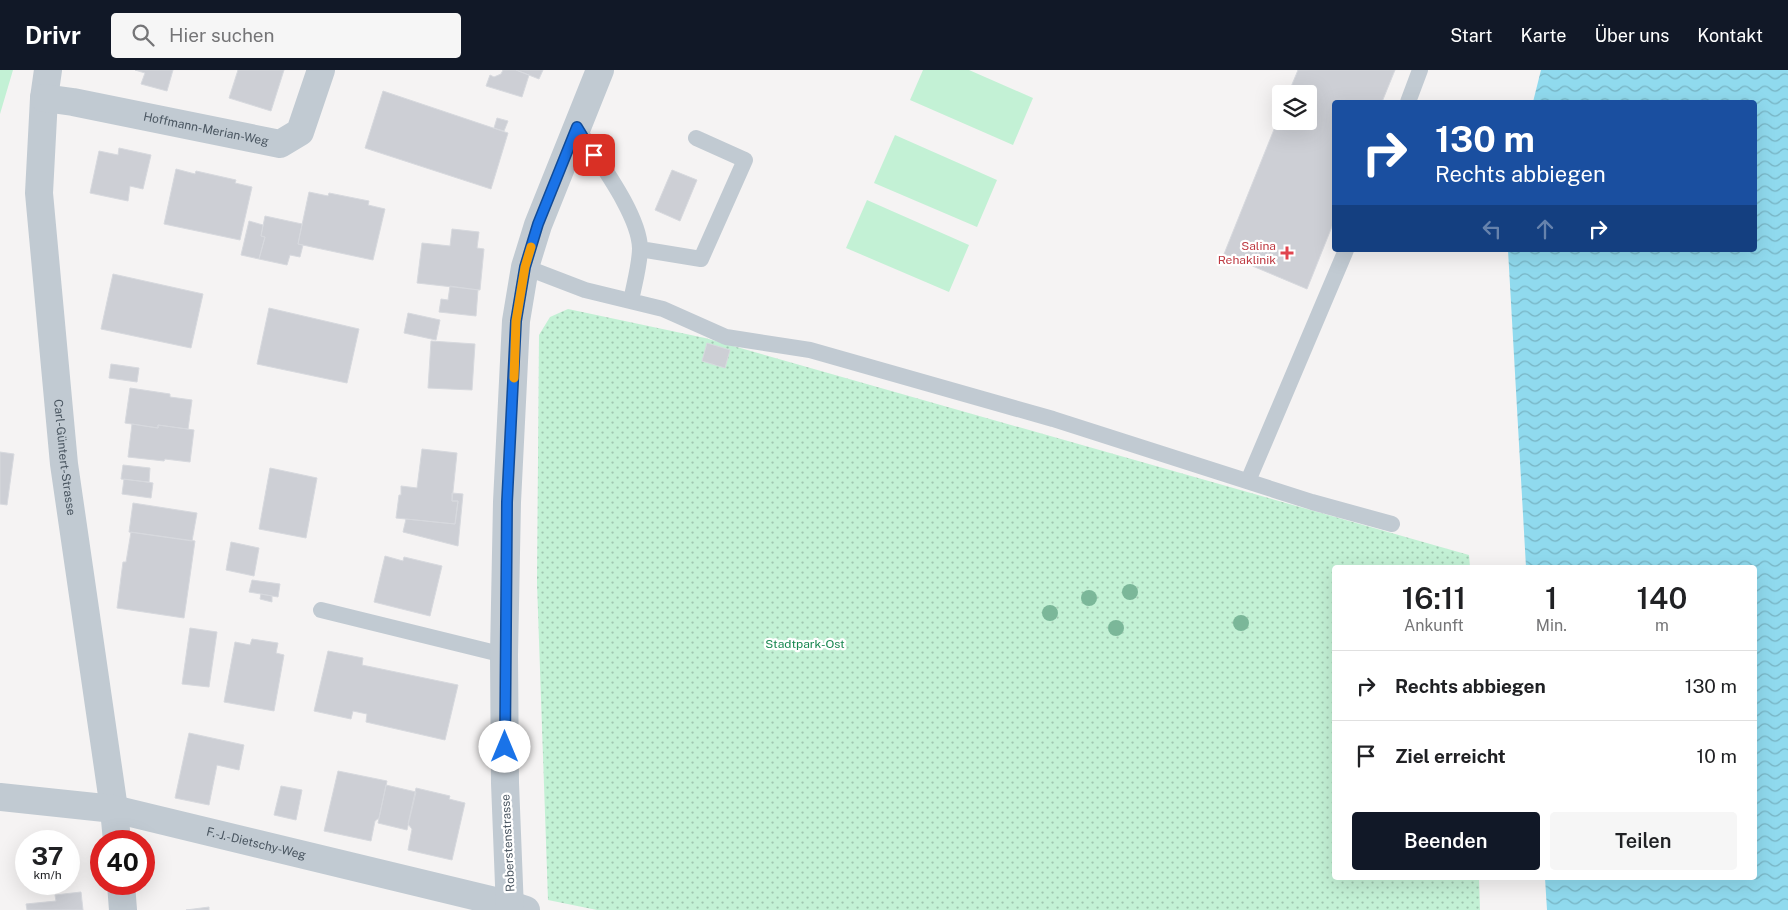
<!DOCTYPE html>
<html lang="de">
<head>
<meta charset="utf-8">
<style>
  :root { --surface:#fff; --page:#f6f6f6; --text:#202124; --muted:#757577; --line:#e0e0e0; --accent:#111827 }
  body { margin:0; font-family:"Public Sans",sans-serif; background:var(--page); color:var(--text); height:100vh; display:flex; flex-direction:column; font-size:19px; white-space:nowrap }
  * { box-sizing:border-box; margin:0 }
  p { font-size:16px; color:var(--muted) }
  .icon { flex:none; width:28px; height:28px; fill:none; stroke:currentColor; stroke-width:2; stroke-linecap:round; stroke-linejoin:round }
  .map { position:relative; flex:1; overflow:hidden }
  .panel { position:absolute; left:1332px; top:495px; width:425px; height:315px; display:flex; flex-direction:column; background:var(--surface); border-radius:5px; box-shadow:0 5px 20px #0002 }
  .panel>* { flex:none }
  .banner { position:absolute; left:1332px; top:30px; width:425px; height:152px; border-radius:5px; box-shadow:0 5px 20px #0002; background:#1a4fa0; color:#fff; overflow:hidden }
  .controls { position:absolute; left:1272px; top:15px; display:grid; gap:10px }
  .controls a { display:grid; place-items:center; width:45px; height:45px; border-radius:5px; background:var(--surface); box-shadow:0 5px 20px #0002; font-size:25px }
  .speed { position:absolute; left:15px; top:760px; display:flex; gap:10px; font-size:25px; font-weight:700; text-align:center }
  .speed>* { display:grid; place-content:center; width:65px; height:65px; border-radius:50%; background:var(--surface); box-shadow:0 5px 20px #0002; line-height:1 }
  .speed small { font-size:12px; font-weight:400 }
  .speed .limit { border:8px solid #d22; background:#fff; color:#111 }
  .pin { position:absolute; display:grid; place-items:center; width:42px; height:42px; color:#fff; margin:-21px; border-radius:10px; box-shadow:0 2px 8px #0006 }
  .me { position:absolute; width:55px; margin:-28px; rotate:0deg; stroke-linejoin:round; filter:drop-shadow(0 0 4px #0008) }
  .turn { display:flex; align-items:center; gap:18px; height:105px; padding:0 20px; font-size:22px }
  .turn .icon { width:65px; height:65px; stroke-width:2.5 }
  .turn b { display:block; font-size:35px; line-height:42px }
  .lanes { display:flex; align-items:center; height:48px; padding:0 20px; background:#0003; justify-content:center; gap:25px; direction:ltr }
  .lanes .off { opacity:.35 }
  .eta { display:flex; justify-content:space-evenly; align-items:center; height:85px; text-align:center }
  .eta b { font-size:30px; font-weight:600; line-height:35px }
  .action { display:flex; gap:10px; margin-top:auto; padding:10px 20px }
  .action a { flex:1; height:58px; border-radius:5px; background:var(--accent); color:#fff; font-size:20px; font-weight:600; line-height:58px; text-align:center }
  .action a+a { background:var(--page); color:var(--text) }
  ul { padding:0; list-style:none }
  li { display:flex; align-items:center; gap:15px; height:70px; padding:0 20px; border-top:1px solid var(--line) }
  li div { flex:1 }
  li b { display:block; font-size:19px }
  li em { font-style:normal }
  header { display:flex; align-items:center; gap:30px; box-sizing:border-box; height:70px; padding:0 25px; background:var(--accent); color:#fff }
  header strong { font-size:24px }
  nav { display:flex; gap:28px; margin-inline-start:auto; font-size:18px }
  .search { width:350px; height:45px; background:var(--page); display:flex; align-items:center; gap:12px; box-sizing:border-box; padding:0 18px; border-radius:5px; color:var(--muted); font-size:19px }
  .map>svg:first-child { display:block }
  .grass { fill:url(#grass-dots) }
  .pitch { fill:#c3f1d5 }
  .water { fill:url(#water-waves) }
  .building { fill:#cdcfd5; stroke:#d7d9de }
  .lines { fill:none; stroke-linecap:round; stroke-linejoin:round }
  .service { stroke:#c1cad2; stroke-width:16 }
  .minor { stroke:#c1cad2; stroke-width:28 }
  .tertiary { stroke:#c1cad2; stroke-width:28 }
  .tree { fill:#7bb799 }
  .route-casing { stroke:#114b97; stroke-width:12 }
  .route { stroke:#1a73e8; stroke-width:9 }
  .slow { stroke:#f59e0b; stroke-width:9 }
  .health-dot { fill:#e0444e; stroke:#fff; stroke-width:2 }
  .labels { text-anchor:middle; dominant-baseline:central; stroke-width:4.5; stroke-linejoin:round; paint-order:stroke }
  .street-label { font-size:12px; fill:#4a5661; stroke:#fff }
  .health-label { font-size:12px; fill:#be3a42; stroke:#fff; text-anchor:end }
  .park-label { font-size:12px; fill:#17864f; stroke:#fff }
</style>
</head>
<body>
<header>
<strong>Drivr</strong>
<div class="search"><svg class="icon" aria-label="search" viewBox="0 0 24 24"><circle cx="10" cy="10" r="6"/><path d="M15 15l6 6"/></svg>Hier suchen</div>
<nav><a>Start</a><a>Karte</a><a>Über uns</a><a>Kontakt</a></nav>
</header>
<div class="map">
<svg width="1788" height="840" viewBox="0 0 1788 840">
  <defs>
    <pattern id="grass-dots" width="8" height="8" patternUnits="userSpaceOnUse" patternTransform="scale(1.25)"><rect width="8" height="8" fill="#c3f1d5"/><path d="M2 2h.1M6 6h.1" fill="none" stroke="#a0c6b0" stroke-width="1.8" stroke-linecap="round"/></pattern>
    <pattern id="water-waves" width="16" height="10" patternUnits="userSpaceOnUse" patternTransform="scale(1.25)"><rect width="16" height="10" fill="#90daee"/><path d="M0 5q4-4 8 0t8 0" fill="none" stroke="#78b4c4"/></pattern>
  </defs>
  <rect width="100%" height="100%" fill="#f5f3f3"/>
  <path class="grass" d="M568,239l137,29 764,217 1,12 -135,1v310h144l1,32h-883l-49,-10 -11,-317 2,-248 11,-18z"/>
  <path class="pitch" d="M0,0h13l-13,44z
    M923,0h46l64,28 -20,47 -103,-45z
    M895,65l102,45 -20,47 -103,-44z
    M867,130l102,45 -20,47 -103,-44z"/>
  <path class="water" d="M1541,0h247v840h-241l-2,-32h210v-310l-229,-1 -18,-317h247v-148h-222z"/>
  <path class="building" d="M135,0h38l-6,21 -26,-7 4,-11z
    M238,0h46l-13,41 -42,-13z
    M503,0h13l13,5 -7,22 -36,-11 4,-11 4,2 7,-3z
    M516,0h27l-4,9z
    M1298,0h97l-13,32h-47v117l-28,70 -83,-35 57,-142v9h28v-27h-21z
    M383,21l125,42 -17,56 -126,-41z
    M497,48l11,3 -4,10 -10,-3z
    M119,78l32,7 -8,34 -13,-3 -2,15 -38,-8 9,-42 19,4z
    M176,99l19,5 1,-3 40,9 -1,3 17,4 -12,53 -76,-16z
    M672,100l25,10 -17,41 -25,-11z
    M309,122l19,4 1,-3 40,8 -1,4 17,4 -12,51 -75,-16z
    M265,146l37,8 -4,20 5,1 -3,12 -10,-2 -3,10 -28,-6 6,-22 -4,-1z
    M249,151l14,4 -2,11 4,1 -6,22 -18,-4z
    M452,159l27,3 -2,16 7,1 -4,41 -63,-7 5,-40 28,3z
    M113,204l90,20 -12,54 -90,-19z
    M450,216l28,4 -2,26 -37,-4 2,-13 7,1z
    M269,238l90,21 -12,54 -90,-19z
    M408,243l32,7 -4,20 -32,-7z
    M431,271l44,3 -3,46 -44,-2z
    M707,273l23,7 -5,18 -23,-7z
    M111,294l28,4 -2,14 -28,-4z
    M130,318l40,6v3l22,3 -4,29 -30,-4v3l-33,-5z
    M132,354l26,4v-3l36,5 -4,32 -25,-3 -1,2 -36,-4z
    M422,379l35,4 -5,48h6l-3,23 -59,-6 3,-23h2v-9l16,2z
    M0,382l14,2 -7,51 -7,-1z
    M123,395l27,3 -1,14 -28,-3z
    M270,398l47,10 -11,60 -47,-9z
    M124,409l29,4 -2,15 -29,-4z
    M452,423l11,1 -5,52 -55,-14 3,-13 49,5 3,-23h-6z
    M133,433l64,10 -5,28 -63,-9z
    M131,462l64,9 -11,77 -67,-10 6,-46h3z
    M231,472l28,6 -5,28 -28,-6z
    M385,486l18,5 1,-4 38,9 -12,50 -56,-14z
    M252,510l28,4 -2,13 -29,-5z
    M261,524l11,2v6l-12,-3z
    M190,558l27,4 -8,55 -27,-3z
    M252,569l26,4 -2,10 8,2 -10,56 -50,-9 11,-60 15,3z
    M328,581l35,7 -1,7 96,20 -13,55 -79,-18 1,-8 -14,-3 -2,8 -37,-8z
    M189,663l55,12 -5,25 -22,-5 -8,40 -34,-7z
    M338,701l49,10 -8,37 -4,3 -4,20 -47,-10z
    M386,715l30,7 -9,38 -29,-7z
    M281,716l21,4 -6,30 -22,-5z
    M416,718l34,8 -1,3 16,4 -13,57 -44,-10 4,-21 -4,-5z
    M81,822l2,18h-56l-1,-6 30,-3 -1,-6z
    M209,837v3h-23z"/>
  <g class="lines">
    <path class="service" d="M1408,32l12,-32
      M577,57c19,31 62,86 63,121 0,16 -6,37 -9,53
      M640,179l61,10 44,-99 -49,-22
      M525,197l60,23 78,19 63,28 84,13 243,69 259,83 80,22
      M1248,411l98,-231
      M321,540l183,45"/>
    <g class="minor">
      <path id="s1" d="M48,0l-4,28 -5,95 25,271 50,345 3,32"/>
      <path id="s2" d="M44,28l29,4 207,42 20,-12 21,-62"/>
      <path id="s3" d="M0,727l114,12 397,96 15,5"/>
      <path d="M121,814l2,26"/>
    </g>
    <path class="tertiary" d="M510,840l-5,-127 -1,-128 3,-153 9,-181 9,-54 13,-42 62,-155"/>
  </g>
  <g class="tree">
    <circle cx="1130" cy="522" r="8"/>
    <circle cx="1089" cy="528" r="8"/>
    <circle cx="1050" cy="543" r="8"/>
    <circle cx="1241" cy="553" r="8"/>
    <circle cx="1116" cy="558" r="8"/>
  </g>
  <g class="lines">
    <g class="route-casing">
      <path id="route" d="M505,677l2,-245 9,-181 9,-54 13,-43 39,-97 17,28"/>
    </g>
    <use href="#route" class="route"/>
    <path class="slow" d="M514,308l2,-57 9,-54 6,-20"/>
  </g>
  <path class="health-dot" d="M1284.5 175.5h5v5h5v5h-5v5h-5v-5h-5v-5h5z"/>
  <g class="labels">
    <g class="street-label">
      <text stroke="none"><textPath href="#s2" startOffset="165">Hoffmann-Merian-Weg</textPath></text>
      <text stroke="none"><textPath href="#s1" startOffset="389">Carl-Güntert-Strasse</textPath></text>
      <text transform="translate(508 773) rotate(-93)">Roberstenstrasse</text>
      <text stroke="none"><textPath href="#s3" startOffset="261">F.-J.-Dietschy-Weg</textPath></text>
    </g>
    <g class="health-label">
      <text x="1276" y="176">Salina<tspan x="1276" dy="14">Rehaklinik</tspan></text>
    </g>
    <g class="park-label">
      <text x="805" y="574">Stadtpark-Ost</text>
    </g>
  </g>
</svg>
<div class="controls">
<a><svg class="icon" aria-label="layers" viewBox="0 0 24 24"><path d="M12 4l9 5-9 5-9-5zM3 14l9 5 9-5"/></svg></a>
</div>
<div class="speed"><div>37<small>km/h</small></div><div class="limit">40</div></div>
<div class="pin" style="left:594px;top:85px;background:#d93025"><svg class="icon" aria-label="arrive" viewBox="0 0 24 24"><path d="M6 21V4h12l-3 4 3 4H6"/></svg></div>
<svg class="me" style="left:505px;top:677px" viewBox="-20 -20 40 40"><circle r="19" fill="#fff"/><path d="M0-13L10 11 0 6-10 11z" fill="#1a73e8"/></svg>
<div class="banner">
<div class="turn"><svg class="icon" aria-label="right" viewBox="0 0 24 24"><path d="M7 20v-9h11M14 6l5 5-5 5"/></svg><div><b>130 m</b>Rechts abbiegen</div></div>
<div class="lanes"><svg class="icon off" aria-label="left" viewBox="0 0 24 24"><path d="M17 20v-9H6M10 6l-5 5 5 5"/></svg><svg class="icon off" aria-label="ahead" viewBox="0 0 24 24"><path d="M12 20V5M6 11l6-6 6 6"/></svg><svg class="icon" aria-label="right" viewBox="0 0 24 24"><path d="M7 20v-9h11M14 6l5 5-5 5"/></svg></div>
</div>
<section class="panel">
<div class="eta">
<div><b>16:11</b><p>Ankunft</p></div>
<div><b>1</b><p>Min.</p></div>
<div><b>140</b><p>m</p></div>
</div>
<ul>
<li><svg class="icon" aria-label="right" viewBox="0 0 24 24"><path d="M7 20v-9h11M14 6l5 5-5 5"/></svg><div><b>Rechts abbiegen</b></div><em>130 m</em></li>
<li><svg class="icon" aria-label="arrive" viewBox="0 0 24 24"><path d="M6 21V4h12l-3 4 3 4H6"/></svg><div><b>Ziel erreicht</b></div><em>10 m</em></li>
</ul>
<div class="action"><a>Beenden</a><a>Teilen</a></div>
</section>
</div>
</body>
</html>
